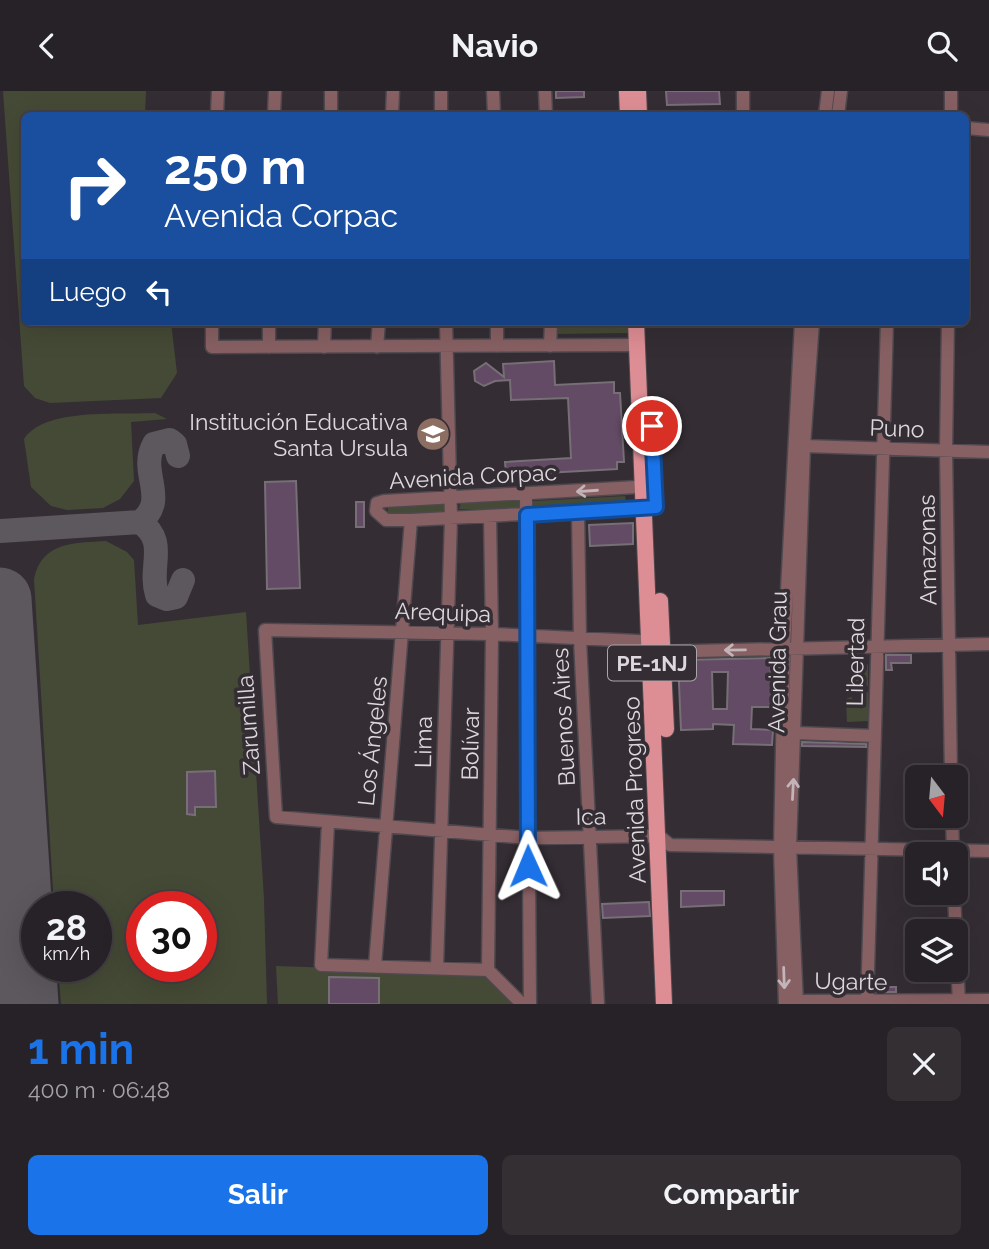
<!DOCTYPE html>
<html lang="es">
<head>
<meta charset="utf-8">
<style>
  :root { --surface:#272227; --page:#332f33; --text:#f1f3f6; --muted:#a4a4a7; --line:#433f44; --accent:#1a73e8 }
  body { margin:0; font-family:Raleway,sans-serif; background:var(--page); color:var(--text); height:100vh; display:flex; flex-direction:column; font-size:26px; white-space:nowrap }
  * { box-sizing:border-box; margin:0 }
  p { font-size:23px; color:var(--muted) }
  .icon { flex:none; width:38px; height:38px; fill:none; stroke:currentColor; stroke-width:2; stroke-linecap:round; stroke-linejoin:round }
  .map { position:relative; height:913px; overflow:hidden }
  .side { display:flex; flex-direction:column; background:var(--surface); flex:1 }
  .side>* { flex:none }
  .hud { position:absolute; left:21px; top:21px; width:948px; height:214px; border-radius:10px; box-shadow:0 7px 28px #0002,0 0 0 2px var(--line); background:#1a4fa0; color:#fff; overflow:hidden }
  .needle { width:46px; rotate:164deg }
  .buttons { position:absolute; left:905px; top:674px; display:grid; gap:14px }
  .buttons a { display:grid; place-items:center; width:63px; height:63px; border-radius:10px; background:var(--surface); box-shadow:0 7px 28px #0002,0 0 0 2px var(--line); font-size:35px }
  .speed { position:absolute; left:21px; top:800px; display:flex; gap:14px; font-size:35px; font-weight:700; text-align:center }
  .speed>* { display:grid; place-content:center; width:91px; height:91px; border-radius:50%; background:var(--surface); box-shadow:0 7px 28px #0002,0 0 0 2px var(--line); line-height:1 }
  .speed small { font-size:18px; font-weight:400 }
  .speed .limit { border:10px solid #d22; background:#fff; color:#111 }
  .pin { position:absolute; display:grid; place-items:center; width:60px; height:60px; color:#fff; margin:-30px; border:4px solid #fff; border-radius:50%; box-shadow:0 2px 7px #0007 }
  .me { position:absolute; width:77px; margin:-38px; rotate:359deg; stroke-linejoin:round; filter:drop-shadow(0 0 5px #0008) }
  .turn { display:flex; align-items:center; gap:24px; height:147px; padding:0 28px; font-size:32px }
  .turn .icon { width:91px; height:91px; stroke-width:2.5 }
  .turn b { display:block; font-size:49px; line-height:60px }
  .then { display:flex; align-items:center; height:66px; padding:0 28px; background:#0003; gap:14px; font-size:26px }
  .round { display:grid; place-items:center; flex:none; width:74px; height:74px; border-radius:10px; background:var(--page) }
  .summary { display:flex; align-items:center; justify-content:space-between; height:119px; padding:0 28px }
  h1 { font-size:42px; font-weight:700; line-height:52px; color:var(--accent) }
  .action { display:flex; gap:14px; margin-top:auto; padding:14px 28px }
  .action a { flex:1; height:80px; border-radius:10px; background:var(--accent); color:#fff; font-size:28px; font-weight:700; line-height:80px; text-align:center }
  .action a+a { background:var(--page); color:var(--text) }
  header { display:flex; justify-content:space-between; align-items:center; height:91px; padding:0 28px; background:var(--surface); font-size:32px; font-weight:700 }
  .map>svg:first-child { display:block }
  .green { fill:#454a36; fill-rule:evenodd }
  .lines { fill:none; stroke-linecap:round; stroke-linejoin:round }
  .taxiway { stroke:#5d585d; stroke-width:24 }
  .runway { stroke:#5d585d; stroke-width:63 }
  .building { fill:#634a65; stroke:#766f76; stroke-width:2; fill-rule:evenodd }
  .minor-casing { stroke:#4f494f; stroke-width:15 }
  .major-casing { stroke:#4f494f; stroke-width:18 }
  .minor { stroke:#876063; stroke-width:12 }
  .major { stroke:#dd8e94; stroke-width:16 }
  .oneway { stroke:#c2b4b8 }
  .route-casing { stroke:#114b97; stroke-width:18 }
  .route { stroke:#1a73e8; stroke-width:12 }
  .labels { text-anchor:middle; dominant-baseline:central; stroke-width:7; stroke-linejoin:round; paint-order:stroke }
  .shield { fill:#342e34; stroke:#aaa5aa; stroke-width:2 }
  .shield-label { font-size:21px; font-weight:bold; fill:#dcd8dc }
  .poi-label { font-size:23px; fill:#dcd8dc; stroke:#342e34; text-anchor:end }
  .street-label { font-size:23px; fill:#dcd8dc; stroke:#342e34 }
</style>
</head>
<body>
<header><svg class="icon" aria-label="back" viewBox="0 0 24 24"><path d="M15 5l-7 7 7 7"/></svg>Navio<svg class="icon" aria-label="search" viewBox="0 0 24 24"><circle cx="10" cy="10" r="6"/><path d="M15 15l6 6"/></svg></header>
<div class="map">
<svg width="989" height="913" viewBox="0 0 989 913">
  <rect width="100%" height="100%" fill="#342e34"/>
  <path class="green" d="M3,0h143l-1,24h-121v207h147l6,51 -16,25 -111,5 -15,-5 -11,-12z
    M554,231h74v11l-74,1z
    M155,322l12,6 -36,3 3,59 -14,18 -17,9 -36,2 -16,-4 -20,-19 -7,-48c20,-32 97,-24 131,-26z
    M625,405l1,6 -92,6 -2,-3 2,-4z
    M521,410l-1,8h-61l2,-6z
    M442,413l3,4 -3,4 -54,2v-9z
    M106,450l21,11 7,8 4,65 108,-13 18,287 3,105h-206l-3,-38h38v-59l-42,-1 -20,-327c8,-38 41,-36 72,-38zM142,816h59v59h-59z
    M868,573v22l-15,-1 -1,-4z
    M868,601v29l-21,1 -1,-23 5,-2 10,12 3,-2 -1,-14z
    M276,875l207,7 30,31h-235z"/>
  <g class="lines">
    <path class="taxiway" d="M140,431c29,20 8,44 17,73l10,4 9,-2 7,-17
      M0,440l140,-9c30,-23 -2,-49 14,-78l16,-4 5,4 3,12"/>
    <path class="runway" d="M0,508l27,405"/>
  </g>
  <path class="building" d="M556,0h28v6l-28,1z
    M666,0h53l1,13 -53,1z
    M554,270l1,24 59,-3v11h6l4,69h-7v7l-111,6 -1,-13 66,-4 -3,-60 -57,2 -1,-20 -15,1 -11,5 -9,-5 -1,-10 12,-8 18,14 -1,-13z
    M296,390l4,107 -33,1 -2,-107z
    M356,411h8v25h-8z
    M633,432v21l-43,2 -1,-21z
    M886,564h25v8h-20l1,7h-6z
    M770,567l2,49h-20l-1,22 22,1 -1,15 -39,-1 1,-19 -21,-1v5l-32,1 -3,-70zM712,581h16l-1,37h-14z
    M802,651l64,2v3l-64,-1z
    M215,680l1,36h-21v8l-8,-1v-42z
    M681,800h43v14l-43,2z
    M649,811l1,14 -47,2 -1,-14z
    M329,886l50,1v26h-50z
    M876,896h20v5h-20z"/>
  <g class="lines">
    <g class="minor-casing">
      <path id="minor" d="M441,0v24
        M493,0l1,24
        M545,0l1,24
        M743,0v24
        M217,24l1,-24
        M274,24l1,-24
        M331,24v-24
        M392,24l1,-24
        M825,24l3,-24
        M838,24l3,-24
        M951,24v-24
        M966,37l23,2
        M212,231v25l425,-2
        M497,231v24
        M948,231l-2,128 5,327
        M550,255l1,-24
        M269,256v-25
        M324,256l1,-25
        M377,256l2,-25
        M804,355l185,6
        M655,395l-271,15 -7,2 -1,8 10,9h25l245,-13
        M526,404l4,509
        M578,421l2,128 18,364
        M658,551l-166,-8 -227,-4 11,187 252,21 131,-2 11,9 319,6
        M654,561l335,-8
        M796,642l79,3
        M952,724l1,39
        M328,732l-7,142 167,5 34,34
        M954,802l5,111
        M375,874l36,-445
        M437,876l14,-448 -5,-197
        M488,879l4,-336 -2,-117
        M797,910l192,-1
        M785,913l-5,-155 4,-201 17,-326
        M797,913l-7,-156 14,-402 9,-124
        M867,913l20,-682"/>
    </g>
    <g class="major-casing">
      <path id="major" d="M627,0l1,24
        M638,0l1,24
        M636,231l28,682
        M660,510l6,128"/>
    </g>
    <use href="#minor" class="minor"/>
    <use href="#major" class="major"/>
  </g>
  <defs><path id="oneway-shaft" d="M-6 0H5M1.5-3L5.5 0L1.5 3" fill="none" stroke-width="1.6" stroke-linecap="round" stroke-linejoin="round" transform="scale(1.75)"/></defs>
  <g class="oneway">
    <use href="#oneway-shaft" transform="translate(587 400) rotate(176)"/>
    <use href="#oneway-shaft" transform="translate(735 559) rotate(179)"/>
    <use href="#oneway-shaft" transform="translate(793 698) rotate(-87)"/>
    <use href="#oneway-shaft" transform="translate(784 887) rotate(88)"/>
  </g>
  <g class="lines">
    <g class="route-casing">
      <path id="route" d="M528,775l-1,-351 129,-8 -4,-81"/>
    </g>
    <use href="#route" class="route"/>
  </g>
  <defs>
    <g id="school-disc" transform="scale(1.75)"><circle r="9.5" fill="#8d6e63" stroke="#342e34"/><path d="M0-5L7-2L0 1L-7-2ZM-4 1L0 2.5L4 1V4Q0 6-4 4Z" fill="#fff"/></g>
  </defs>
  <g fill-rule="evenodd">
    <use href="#school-disc" x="433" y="343"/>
  </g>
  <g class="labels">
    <rect class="shield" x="608" y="554.5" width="88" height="35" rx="5"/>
    <g class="shield-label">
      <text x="652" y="572">PE-1NJ</text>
    </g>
    <g class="poi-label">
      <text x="408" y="330">Institución Educativa<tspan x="408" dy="26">Santa Ursula</tspan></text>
    </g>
    <g class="street-label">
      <text transform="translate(897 337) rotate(2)">Puno</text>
      <text transform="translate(473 385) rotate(-3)">Avenida Corpac</text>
      <text transform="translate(927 459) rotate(-91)">Amazonas</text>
      <text transform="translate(443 521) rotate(2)">Arequipa</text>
      <text transform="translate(777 571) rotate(-89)">Avenida Grau</text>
      <text transform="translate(855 571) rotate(-89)">Libertad</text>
      <text transform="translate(563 626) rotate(-93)">Buenos Aires</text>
      <text transform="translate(248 634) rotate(-94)">Zarumilla</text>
      <text transform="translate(372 650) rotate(-84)">Los Ángeles</text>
      <text transform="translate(423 651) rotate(-89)">Lima</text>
      <text transform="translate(470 653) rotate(-89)">Bolívar</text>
      <text transform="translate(634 699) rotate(-92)">Avenida Progreso</text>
      <text transform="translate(591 725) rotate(-1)">Ica</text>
      <text transform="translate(851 890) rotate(1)">Ugarte</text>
    </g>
  </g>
</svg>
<div class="buttons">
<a><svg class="needle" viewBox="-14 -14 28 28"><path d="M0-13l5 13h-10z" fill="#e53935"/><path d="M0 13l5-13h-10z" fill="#a4a4a7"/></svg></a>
<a><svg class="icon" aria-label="sound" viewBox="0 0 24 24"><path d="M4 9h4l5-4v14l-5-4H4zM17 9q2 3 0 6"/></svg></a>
<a><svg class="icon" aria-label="layers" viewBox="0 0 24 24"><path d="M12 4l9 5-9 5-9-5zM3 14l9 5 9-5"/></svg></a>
</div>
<div class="speed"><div>28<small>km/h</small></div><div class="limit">30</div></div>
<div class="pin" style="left:652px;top:335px;background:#d93025"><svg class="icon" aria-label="arrive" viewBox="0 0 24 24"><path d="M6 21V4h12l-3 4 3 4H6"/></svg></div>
<svg class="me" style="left:528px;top:775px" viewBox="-20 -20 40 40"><path d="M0-17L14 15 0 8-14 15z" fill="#1a73e8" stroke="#fff" stroke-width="4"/></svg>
<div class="hud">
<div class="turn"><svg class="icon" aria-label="right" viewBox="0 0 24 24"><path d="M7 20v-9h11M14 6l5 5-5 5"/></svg><div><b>250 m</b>Avenida Corpac</div></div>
<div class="then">Luego<svg class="icon" aria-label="left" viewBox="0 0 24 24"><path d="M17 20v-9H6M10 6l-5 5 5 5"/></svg></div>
</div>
</div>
<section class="side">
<div class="summary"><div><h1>1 min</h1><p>400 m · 06:48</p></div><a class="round"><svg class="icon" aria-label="close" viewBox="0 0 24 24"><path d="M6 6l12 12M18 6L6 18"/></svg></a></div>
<div class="action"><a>Salir</a><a>Compartir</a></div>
</section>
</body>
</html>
